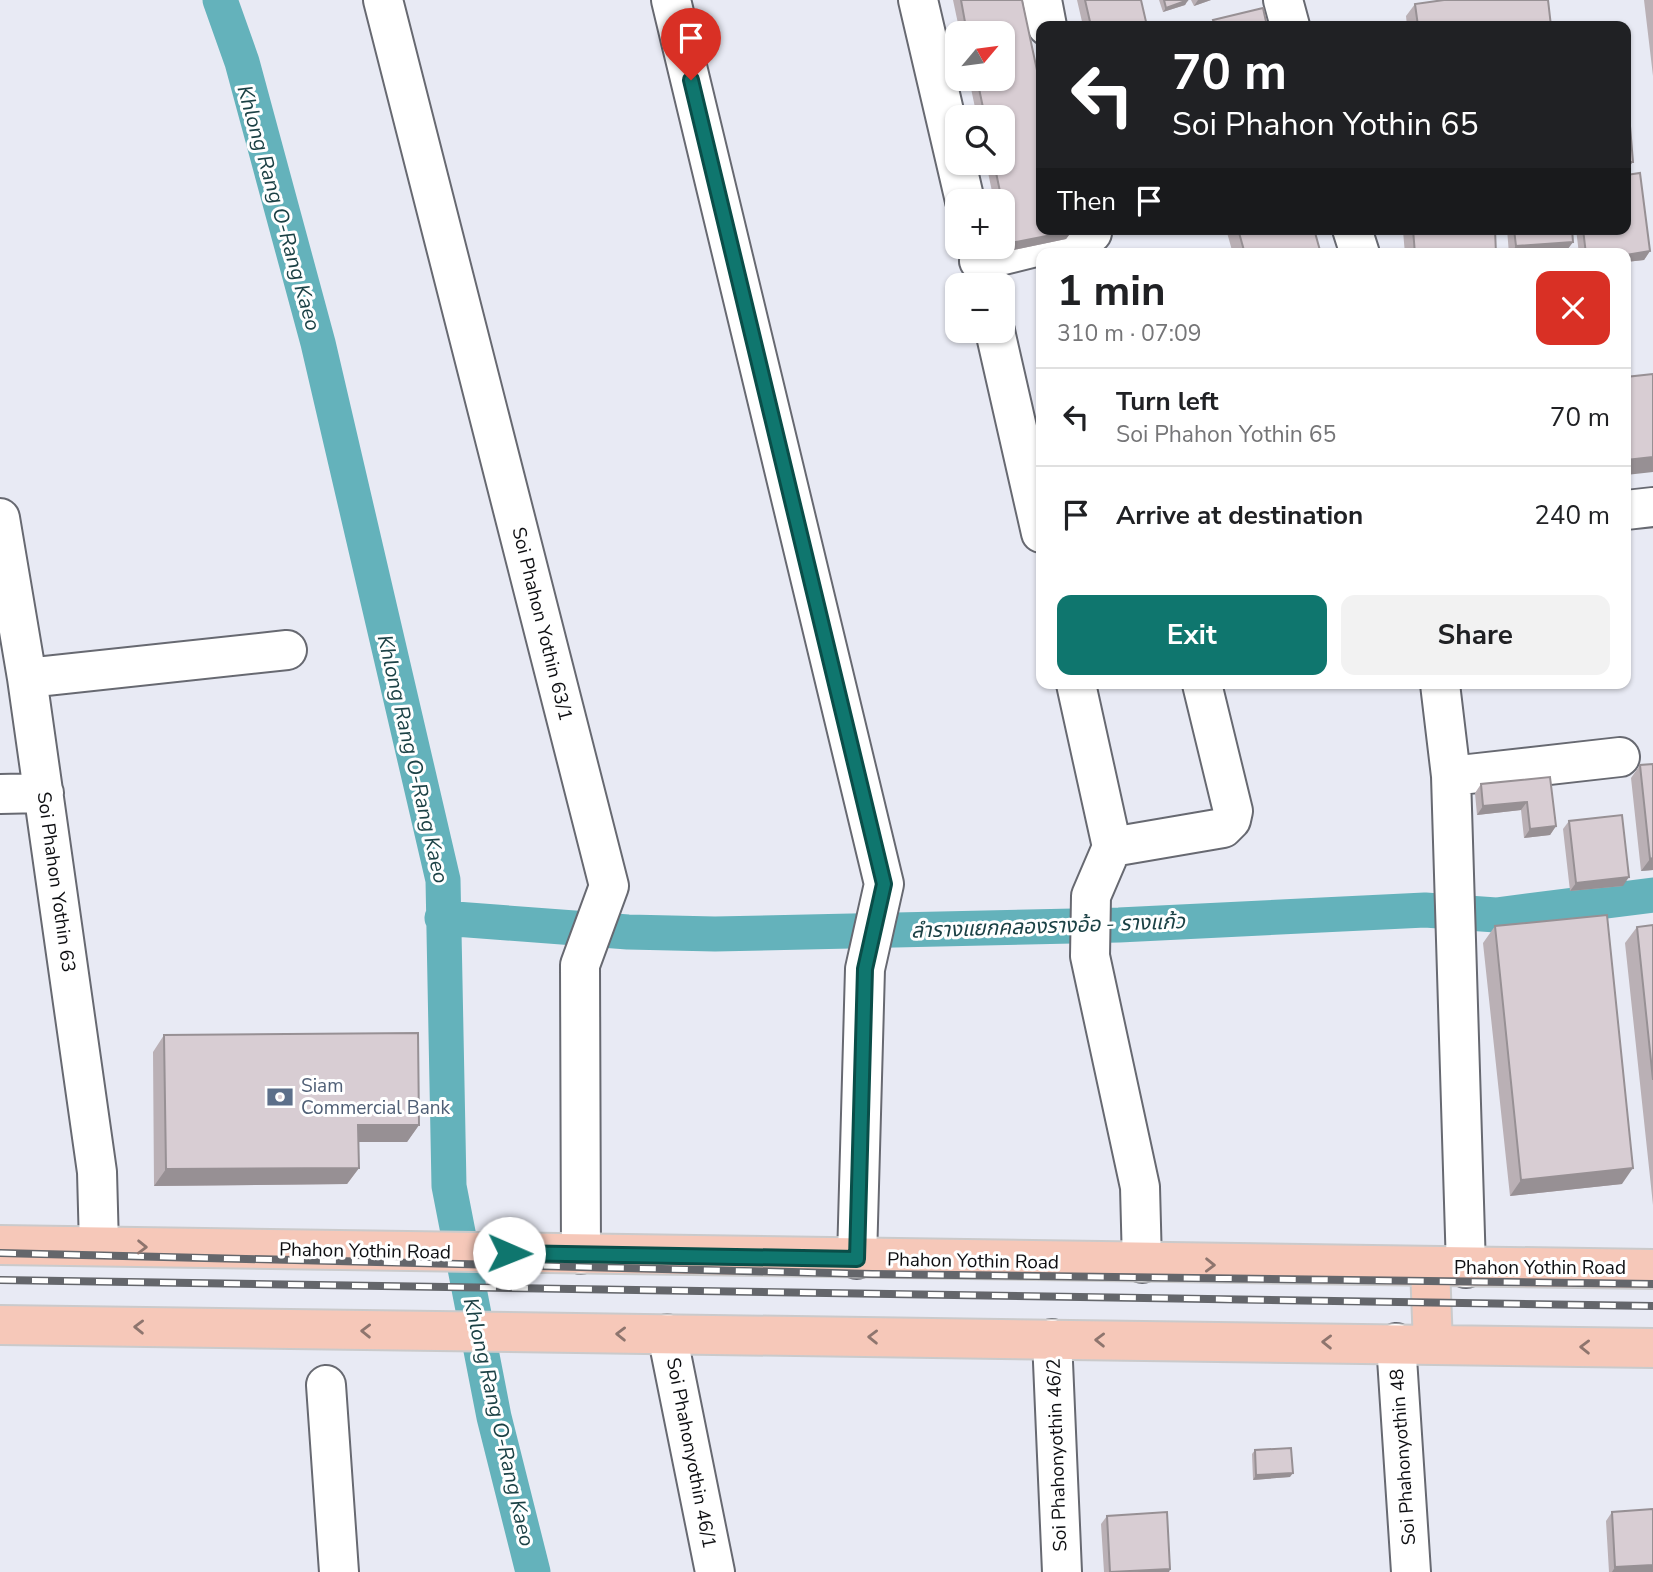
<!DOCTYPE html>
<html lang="en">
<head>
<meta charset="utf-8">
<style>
  :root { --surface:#fff; --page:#f2f2f2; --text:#202124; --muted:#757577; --line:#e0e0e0; --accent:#0f766e }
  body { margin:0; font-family:"Nunito Sans","Noto Sans Thai",sans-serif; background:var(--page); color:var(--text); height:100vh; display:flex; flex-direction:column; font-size:26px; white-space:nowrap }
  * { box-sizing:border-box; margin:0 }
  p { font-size:23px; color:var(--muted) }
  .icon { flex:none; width:38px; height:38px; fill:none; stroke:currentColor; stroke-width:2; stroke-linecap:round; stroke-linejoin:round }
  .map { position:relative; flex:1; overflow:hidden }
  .details { position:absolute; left:1036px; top:248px; width:595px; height:441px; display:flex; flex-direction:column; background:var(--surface); border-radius:14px; box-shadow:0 2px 5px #0004 }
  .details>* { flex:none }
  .guide { position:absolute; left:1036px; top:21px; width:595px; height:214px; border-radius:14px; box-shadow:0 2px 5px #0004; background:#202124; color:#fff; overflow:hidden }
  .needle { width:46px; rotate:61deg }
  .fabs { position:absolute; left:945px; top:21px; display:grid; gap:14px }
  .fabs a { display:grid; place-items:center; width:70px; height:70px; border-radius:14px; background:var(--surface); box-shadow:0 2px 5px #0004; font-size:35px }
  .pin { position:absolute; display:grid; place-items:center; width:60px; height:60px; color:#fff; margin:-72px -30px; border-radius:50% 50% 50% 0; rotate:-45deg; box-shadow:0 0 7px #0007 }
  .pin .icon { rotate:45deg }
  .me { position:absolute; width:77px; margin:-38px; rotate:91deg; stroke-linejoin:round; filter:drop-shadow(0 0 5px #0008) }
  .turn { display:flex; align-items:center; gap:24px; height:147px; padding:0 21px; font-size:32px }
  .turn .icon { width:91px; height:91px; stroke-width:2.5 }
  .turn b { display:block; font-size:49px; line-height:60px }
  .then { display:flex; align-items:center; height:66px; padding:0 21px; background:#0003; gap:14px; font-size:26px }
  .round { display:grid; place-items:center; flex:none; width:74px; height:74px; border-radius:14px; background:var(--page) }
  .overview { display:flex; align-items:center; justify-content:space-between; height:119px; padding:0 21px }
  h1 { font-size:42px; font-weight:700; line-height:52px }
  .primary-button { display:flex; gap:14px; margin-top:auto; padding:14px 21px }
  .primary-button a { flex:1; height:80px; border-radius:14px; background:var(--accent); color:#fff; font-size:28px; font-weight:700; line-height:80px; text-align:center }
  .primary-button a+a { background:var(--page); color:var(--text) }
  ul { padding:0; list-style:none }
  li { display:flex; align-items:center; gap:21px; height:98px; padding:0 21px; border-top:2px solid var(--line) }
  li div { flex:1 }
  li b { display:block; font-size:26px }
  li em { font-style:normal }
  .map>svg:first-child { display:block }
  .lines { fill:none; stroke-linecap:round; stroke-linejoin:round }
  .canal { stroke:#64b2bb; stroke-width:35 }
  .minor-casing { stroke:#676971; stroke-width:42 }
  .major-casing { stroke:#cacacb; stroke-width:42 }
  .minor { stroke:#fff; stroke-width:38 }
  .major { stroke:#f6c8b9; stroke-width:38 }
  .rail-casing { stroke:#64666b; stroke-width:8 }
  .rail { stroke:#fff; stroke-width:5; stroke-dasharray:16; stroke-linecap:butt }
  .wall { fill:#bab0b5 }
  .shaded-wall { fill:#979094 }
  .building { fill:#d8cdd3; stroke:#979094; stroke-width:2 }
  .oneway { stroke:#8e756e }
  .route-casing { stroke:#0a4d48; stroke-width:18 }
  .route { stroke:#0f766e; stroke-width:12 }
  .labels { text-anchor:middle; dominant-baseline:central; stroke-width:6; stroke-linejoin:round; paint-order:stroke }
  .street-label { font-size:19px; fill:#0e0f12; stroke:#fff }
  .service-label { font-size:19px; fill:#4e5e75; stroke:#fff; text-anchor:start }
  .water-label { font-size:21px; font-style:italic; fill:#1b4145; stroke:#fff }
</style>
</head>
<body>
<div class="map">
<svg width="1653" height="1572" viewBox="0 0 1653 1572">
  <rect width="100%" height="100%" fill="#e8eaf4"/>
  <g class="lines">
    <path class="canal" d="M220,0l22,62 76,281 125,537 6,306 45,231 39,155
      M442,918l186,14 87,2 404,-9 306,-15 71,5 157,-20"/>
    <g class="minor-casing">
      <path id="minor" d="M383,0l226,886 -29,79 1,289
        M671,0l213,884 -19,85 -8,290
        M918,0l47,201
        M1042,0l5,26
        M1283,0l7,26
        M1352,229l8,25
        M979,261l113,-28
        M995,331l46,202
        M1626,510l27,-3
        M0,518l27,160 70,494 2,74
        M27,678l260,-28
        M1076,684l36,163 -21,49 -1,60 50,231 2,76
        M1440,684l11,92 15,492
        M1451,776l169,-19
        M0,794l44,-1
        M1112,847l111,-19 8,-8 2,-9 -31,-127
        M667,1334l48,238
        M1052,1339l10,233
        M1396,1343l15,229
        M326,1385l13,187"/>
    </g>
    <g class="major-casing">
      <path id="major" d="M0,1245l1653,24
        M1430,1268l3,76
        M0,1325l1653,23"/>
    </g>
    <use href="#minor" class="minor"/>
    <use href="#major" class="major"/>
    <g class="rail-casing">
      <path id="rail" d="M0,1253l872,21 781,10
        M0,1280l1653,26"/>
    </g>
    <use href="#rail" class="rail"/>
  </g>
  <path class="wall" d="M953,0h69l50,231 -6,8 -62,13 -1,-8v-43h-9l-8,-38h17v-46h-26l-8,-38h34v-46h-43z
    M1077,0h64l6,26h-64z
    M1159,0h29l-3,5 -22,7z
    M1191,0h20l-17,6z
    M1644,0h9v76z
    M1415,4l136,22h-144l-1,-10z
    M1226,229h88l7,25h-88z
    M1405,229h90l1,25h-91l-2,-23z
    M1507,229h65l1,13 -6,8 -58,4z
    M1576,229h50l24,22 -6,9 -18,2v-8h-47z
    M1653,764v106l-12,1 -10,-93 9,-13z
    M1550,777l6,49 -6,9 -26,3 -3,-28 -44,5 -2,-22 6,-9z
    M1569,821l54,65 -53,5 -7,-62z
    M1653,925v280l-28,-262 12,-16z
    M1495,926l127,258 -112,12 -27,-253z
    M164,1035l255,90 -12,17h-49l1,26 -12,16 -193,2 -1,-134z
    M1255,1450l35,27 -37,3 -1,-26z
    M1612,1512l41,60h-44l-3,-51z
    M1107,1516l63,53 -1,3h-65l-3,-48z"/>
  <path class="shaded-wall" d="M1188,0l-3,5 -22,7 3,-4z
    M1198,0h13l-17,6z
    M1626,162h7l-7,8z
    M1072,231l-6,8 -62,13 7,-9z
    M1573,242l-6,8 -57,4 6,-8z
    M1650,251l-6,9 -18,2v-7z
    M1653,457v15l-27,3v-15z
    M1527,802l-6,8 -44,5 6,-9z
    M1556,826l-6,9 -26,3 6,-9z
    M1653,858v12l-12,1 9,-12z
    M1629,877l-6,9 -53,5 6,-8z
    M358,1125h61l-12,17h-61z
    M359,1168l-12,16 -193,2 12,-17z
    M1633,1168l-11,16 -112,12 11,-16z
    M1293,1473l-3,4 -37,3 3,-5z
    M1653,1565v7h-41l3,-5z
    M1170,1569l-1,3h-43z"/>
  <path class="building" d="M961,0h61l19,89v140h30l1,2 -61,12 -8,-42h-1l-8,-38h9v-46h-18l-8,-38h26v-46h-36z
    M1085,0h56l6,26h-56z
    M1164,0h24l-22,8z
    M1444,0h104l3,26h-133l-3,-22z
    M1263,8l4,18h-52l-2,-6z
    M1626,90h1l6,72h-7z
    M1640,173l10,78 -24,4 -40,-1 -3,-25h43v-54z
    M1238,229h76l7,25h-76z
    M1413,229h82l1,25h-81z
    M1514,229h58l1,13 -57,4z
    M1653,374v83l-27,3v-83z
    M1653,764v94l-3,1 -10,-94z
    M1550,777l6,49 -26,3 -3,-27 -44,4 -2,-22z
    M1622,815l7,62 -53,6 -7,-62z
    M1607,915l26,253 -112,12 -26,-254z
    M1653,925v155l-16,-153z
    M418,1033l1,92h-61l1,43 -193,1 -2,-134z
    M1291,1448l2,25 -37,2 -1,-25z
    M1653,1509v56l-38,2 -3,-55z
    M1167,1512l3,57 -60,3 -3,-56z"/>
  <defs><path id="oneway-chevron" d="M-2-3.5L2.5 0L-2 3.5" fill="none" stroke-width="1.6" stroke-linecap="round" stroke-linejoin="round" transform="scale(1.75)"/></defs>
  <g class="oneway">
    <use href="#oneway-chevron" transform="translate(142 1247) rotate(1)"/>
    <use href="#oneway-chevron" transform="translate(1210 1265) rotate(1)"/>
    <use href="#oneway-chevron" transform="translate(139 1327) rotate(-179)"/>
    <use href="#oneway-chevron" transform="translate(366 1331) rotate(-179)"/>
    <use href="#oneway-chevron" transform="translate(621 1334) rotate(-179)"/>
    <use href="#oneway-chevron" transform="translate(873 1337) rotate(-179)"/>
    <use href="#oneway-chevron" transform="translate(1100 1340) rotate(-179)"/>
    <use href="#oneway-chevron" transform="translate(1327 1342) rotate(-179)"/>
    <use href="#oneway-chevron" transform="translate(1585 1347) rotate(-179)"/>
  </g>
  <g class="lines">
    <g class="route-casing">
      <path id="route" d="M509,1253l348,6 8,-290 19,-85 -193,-804"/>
    </g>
    <use href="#route" class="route"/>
  </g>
  <defs>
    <g id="bank-bare" transform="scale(2.1)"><path d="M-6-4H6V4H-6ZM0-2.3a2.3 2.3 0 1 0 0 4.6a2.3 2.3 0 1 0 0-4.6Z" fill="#5c6f8a" stroke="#fff" stroke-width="2.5" paint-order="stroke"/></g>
  </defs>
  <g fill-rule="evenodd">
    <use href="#bank-bare" x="280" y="1097"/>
  </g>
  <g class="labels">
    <g class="street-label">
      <text transform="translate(542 624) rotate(76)">Soi Phahon Yothin 63/1</text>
      <text transform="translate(56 882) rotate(82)">Soi Phahon Yothin 63</text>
      <text transform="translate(365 1251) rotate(1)">Phahon Yothin Road</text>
      <text transform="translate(973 1261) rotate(1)">Phahon Yothin Road</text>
      <text x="1540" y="1268">Phahon Yothin Road</text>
      <text transform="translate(691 1453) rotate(79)">Soi Phahonyothin 46/1</text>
      <text transform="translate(1057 1455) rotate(-92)">Soi Phahonyothin 46/2</text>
      <text transform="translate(1403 1457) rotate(-94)">Soi Phahonyothin 48</text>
    </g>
    <g class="service-label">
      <text x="301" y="1086">Siam<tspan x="301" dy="22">Commercial Bank</tspan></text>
    </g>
    <g class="water-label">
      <text transform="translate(279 208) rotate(74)">Khlong Rang O-Rang Kaeo</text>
      <text transform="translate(413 759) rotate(77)">Khlong Rang O-Rang Kaeo</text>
      <text transform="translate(1048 926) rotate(-2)">ลำรางแยกคลองรางอ้อ - รางแก้ว</text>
      <text transform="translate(499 1422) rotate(77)">Khlong Rang O-Rang Kaeo</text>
    </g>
  </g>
</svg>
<div class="fabs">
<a><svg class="needle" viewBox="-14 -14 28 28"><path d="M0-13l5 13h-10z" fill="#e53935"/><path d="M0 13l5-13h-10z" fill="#757577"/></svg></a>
<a><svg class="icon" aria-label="search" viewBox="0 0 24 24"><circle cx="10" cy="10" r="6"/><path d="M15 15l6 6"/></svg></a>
<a>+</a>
<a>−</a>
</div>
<div class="pin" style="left:691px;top:80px;background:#d93025"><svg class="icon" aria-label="arrive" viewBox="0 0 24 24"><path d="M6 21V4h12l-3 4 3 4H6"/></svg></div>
<svg class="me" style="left:509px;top:1253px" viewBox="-20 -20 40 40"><circle r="19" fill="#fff"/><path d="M0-13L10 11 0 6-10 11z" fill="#0f766e"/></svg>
<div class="guide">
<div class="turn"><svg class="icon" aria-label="left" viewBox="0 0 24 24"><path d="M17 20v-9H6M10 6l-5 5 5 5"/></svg><div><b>70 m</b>Soi Phahon Yothin 65</div></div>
<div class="then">Then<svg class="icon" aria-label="arrive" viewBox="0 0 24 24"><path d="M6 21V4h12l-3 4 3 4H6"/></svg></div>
</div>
<section class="details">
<div class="overview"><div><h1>1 min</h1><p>310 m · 07:09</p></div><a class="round" style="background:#d93025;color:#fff"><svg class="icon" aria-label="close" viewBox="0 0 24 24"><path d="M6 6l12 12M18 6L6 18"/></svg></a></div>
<ul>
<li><svg class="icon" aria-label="left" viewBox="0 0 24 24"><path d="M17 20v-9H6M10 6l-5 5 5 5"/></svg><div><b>Turn left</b><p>Soi Phahon Yothin 65</p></div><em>70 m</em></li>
<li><svg class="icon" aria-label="arrive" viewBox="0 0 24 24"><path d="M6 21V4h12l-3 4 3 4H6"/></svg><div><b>Arrive at destination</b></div><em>240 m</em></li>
</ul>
<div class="primary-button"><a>Exit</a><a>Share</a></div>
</section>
</div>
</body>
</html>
